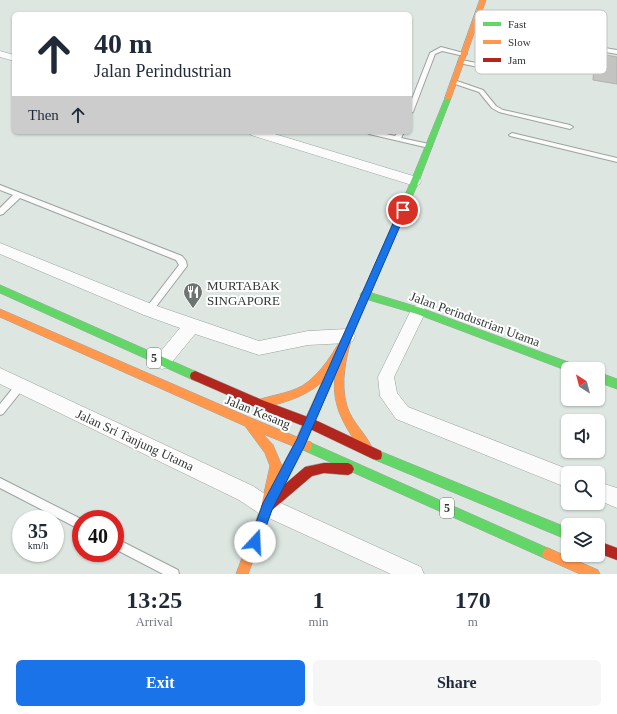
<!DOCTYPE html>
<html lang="en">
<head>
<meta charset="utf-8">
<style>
  :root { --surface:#fff; --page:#f6f6f7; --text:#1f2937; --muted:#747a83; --accent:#1a73e8 }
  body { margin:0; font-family:Georgia,serif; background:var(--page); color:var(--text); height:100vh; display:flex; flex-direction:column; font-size:15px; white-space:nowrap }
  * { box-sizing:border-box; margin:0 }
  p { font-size:13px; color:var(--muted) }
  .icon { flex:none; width:22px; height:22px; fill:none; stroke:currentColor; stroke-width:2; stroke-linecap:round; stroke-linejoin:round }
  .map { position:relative; height:574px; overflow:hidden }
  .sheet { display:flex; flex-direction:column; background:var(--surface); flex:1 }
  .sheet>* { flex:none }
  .hud { position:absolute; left:12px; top:12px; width:400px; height:122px; border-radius:6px; box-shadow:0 1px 3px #0004; background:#fff; color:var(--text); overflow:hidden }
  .needle { width:26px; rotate:324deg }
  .buttons { position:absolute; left:561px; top:362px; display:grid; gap:8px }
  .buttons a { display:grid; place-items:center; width:44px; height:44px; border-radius:6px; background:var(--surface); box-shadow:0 1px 3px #0004; font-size:20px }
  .speed { position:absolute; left:12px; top:510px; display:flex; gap:8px; font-size:20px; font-weight:700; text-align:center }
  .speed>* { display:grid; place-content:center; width:52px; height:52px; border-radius:50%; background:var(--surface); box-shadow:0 1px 3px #0004; line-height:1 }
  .speed small { font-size:10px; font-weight:400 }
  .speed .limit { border:6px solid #d22; background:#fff; color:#111 }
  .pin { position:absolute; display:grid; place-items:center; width:34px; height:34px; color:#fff; margin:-17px; border:2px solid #fff; border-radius:50%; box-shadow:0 1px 4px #0007 }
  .me { position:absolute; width:44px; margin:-22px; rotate:20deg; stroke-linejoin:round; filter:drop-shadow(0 0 3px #0008) }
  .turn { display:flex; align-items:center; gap:14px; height:84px; padding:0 16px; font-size:18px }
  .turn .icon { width:52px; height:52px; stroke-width:2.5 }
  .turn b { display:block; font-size:28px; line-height:34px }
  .then { display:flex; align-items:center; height:38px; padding:0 16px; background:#0003; gap:8px; font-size:15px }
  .eta { display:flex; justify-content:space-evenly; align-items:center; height:68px; text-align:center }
  .eta b { font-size:24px; font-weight:700; line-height:28px }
  .button { display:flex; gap:8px; margin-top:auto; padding:8px 16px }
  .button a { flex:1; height:46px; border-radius:6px; background:var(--accent); color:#fff; font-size:16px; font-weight:700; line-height:46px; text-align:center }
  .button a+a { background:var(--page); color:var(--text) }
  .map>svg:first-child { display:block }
  .building { fill:#c3c3c1; stroke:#b0b1ae }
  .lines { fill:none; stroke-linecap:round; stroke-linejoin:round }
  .lane-casing { stroke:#9ca29e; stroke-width:2 }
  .street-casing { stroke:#9ca29e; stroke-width:1 }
  .fast-casing { stroke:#9ca29e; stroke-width:1 }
  .slow-casing { stroke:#9ca29e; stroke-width:1 }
  .jam-casing { stroke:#9ca29e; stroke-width:1 }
  .lane { fill:#fafbfa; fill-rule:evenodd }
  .street { fill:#fafbfa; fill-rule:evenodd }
  .fast { fill:#63d668; fill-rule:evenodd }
  .slow { fill:#ff974d; fill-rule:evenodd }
  .jam { fill:#b3261e; fill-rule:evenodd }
  .route { fill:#1a73e8; stroke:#114b97 }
  .labels { text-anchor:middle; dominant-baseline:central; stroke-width:4; stroke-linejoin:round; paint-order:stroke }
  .shield { fill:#fff; stroke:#6f7371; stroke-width:1 }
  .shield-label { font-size:12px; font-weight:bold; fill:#313734 }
  .poi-label { font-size:13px; fill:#313734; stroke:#fff; text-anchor:start }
  .street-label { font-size:13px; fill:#313734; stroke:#fff }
  .key { fill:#fff; stroke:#c1c3c2; stroke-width:1 }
  .key-label { font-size:11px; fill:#313734 }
</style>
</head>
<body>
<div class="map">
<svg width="617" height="574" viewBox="0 0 617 574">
  <rect width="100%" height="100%" fill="#dde6e1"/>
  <path class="building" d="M595,53l22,4v27l-24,-4z"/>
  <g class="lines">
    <g class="lane-casing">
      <path id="lane" d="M474,24l29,7 114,19v4l-112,-19 -7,29 -10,5 -29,-6 -1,-1 3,-2 26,5 6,-3 7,-28 -28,-7v-2z
        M441,47l26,7 -3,2 -22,-5 -7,3 -22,58 -3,2v-10l20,-51z
        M454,80l29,10 13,16 7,4 67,15 3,2 -3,2 -71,-17 -7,-4 -13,-16 -27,-9v-2z
        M366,132h11l18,4 3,-4h6l-3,6 28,6 3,2 -3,2 -60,-14z
        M512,133l105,25v4l-107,-26 -1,-1z
        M0,185l182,71 4,5 1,5 -35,46 -3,1 -3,-1 -1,-2 1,-2 33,-43 -3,-5 -156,-62 -17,16 -3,1v-7l13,-13 -13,-5z
        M20,382l3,1 2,3 -2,3 -20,25 -3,1v-11l17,-21z
        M0,478l81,41v11l-81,-42z
        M115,538l63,32 1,4h-16l-48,-25z"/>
    </g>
    <g class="street-casing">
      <path id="street" d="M0,51l14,4v6l-14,-4z
        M249,132h19l152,46 1,3 -1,3 -5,2 -164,-51z
        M0,243l154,62 105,36 49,-10 39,-2 6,2 2,5 -2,5 -6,2 -39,2 -49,10 -64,-21 -27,33 -6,2 -6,-2 -2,-5 2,-5 24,-29 -36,-13 -144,-61z
        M418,305l5,1 3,5 -32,66 3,16 11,14 167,65 -7,1v15l-172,-69 -16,-23 -2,-19 35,-71z
        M0,368l253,118 21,14 147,67 3,7h-33l-131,-60 -21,-14 -239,-116z
        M598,482l19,6v20l-19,-8z"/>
    </g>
    <g class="fast-casing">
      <path id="fast" d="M448,96l3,2 -32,83 -32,74 -1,2h-6l-1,-2 32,-74 34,-83z
        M0,285l199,88 1,3 -1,3 -4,2 -4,-2 -191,-86z
        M365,291l56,17 158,58 1,3h-12v2l-151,-57 -55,-16 -2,-3 2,-3z
        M598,372l19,7v10l-19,-7z
        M307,441l245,109 2,4 -2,4 -4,2 -4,-2 -241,-108 -1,-4 1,-4z
        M377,450l191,78v12l-195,-81 -1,-4 1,-4z"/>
    </g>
    <g class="slow-casing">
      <path id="slow" d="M480,0h6l-35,98 -1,1h-4l-1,-1z
        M383,252l4,3c-18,41 -54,105 -40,151 5,17 20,28 26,44l-1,4 -4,1 -4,-1c-18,-26 -33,-46 -29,-79l-29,66 5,1 1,4 -1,4 -4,1 -5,-2 -30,61 -24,64h-12l25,-67 9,-41 -5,-13 -20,-27 -245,-109v-8l251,109 46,19 25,-55c-18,16 -40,21 -63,27l-4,-2 -1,-3 1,-3c16,-6 32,-7 47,-15 36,-22 60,-93 77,-131zM263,434l30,12 -12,22 1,-2 -9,-21z
        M548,548l50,22 2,4h-20l-36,-16 -2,-4 2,-4z"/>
    </g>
    <g class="jam-casing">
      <path id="jam" d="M195,371l67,29 51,19 68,32 1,4 -1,4 -4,1 -4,-1 -67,-32 -51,-20 -64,-28 -1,-3 1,-3z
        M324,463h24l4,2 2,4 -2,4 -4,2 -24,-2 -12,3 -41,35 -4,2 -4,-2 -2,-4 2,-4 42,-36z
        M598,541l19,7v12l-19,-7z"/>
    </g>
    <use href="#lane" class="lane"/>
    <use href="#street" class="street"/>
    <use href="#fast" class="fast"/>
    <use href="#slow" class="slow"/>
    <use href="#jam" class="jam"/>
  </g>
  <path class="route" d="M403,207l4,3 -103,237 -32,63 -13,36 -4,2 -4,-2 -2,-4 14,-39 34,-64 102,-229z"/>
  <defs>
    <g id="restaurant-pin" transform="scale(1)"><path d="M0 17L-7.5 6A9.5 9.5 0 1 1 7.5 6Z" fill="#6d7471" stroke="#fff"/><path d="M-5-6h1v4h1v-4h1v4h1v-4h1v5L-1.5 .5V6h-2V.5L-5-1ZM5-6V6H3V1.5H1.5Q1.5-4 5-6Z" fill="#fff"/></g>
  </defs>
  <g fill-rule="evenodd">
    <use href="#restaurant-pin" x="193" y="292"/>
  </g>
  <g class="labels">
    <g class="shield">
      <rect x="147" y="348" width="14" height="20" rx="3"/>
      <rect x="440" y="498" width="14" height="20" rx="3"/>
    </g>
    <g class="shield-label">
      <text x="154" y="358">5</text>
      <text x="447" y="508">5</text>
    </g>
    <g class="poi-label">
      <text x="207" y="285">MURTABAK<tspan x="207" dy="15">SINGAPORE</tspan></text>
    </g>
    <g class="street-label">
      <text transform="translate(475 319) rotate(20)">Jalan Perindustrian Utama</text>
      <text transform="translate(258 412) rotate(22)">Jalan Kesang</text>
      <text transform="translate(135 440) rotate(25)">Jalan Sri Tanjung Utama</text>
    </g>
  </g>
  <rect x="475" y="10" width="132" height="64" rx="6" class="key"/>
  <rect x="483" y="22" width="18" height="4" fill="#63d668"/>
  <rect x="483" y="40" width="18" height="4" fill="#ff974d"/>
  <rect x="483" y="58" width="18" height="4" fill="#b3261e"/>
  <g class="key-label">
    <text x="508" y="28">Fast</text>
    <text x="508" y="46">Slow</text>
    <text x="508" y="64">Jam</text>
  </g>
</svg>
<div class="buttons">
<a><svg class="needle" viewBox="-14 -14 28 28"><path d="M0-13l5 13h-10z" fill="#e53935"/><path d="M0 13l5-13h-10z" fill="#747a83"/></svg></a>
<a><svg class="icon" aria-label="sound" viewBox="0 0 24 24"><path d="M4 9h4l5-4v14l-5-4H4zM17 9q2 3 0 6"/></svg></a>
<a><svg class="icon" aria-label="search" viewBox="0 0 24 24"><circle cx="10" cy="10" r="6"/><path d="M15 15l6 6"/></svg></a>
<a><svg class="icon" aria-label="layers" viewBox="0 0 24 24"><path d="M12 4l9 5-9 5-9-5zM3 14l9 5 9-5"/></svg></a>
</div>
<div class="speed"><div>35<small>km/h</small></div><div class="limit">40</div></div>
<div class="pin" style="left:403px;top:210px;background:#d93025"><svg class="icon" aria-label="arrive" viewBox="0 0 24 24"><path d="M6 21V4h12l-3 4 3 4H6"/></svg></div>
<svg class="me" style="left:255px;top:542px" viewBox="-20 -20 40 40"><circle r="19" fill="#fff"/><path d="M0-13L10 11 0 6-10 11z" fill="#1a73e8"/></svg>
<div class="hud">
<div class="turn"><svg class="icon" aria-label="ahead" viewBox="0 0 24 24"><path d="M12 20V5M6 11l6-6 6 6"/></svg><div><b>40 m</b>Jalan Perindustrian</div></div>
<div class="then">Then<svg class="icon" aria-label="ahead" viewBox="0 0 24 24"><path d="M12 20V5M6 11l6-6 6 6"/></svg></div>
</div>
</div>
<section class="sheet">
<div class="eta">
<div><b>13:25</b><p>Arrival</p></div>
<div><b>1</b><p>min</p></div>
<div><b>170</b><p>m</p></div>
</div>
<div class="button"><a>Exit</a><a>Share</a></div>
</section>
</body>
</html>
